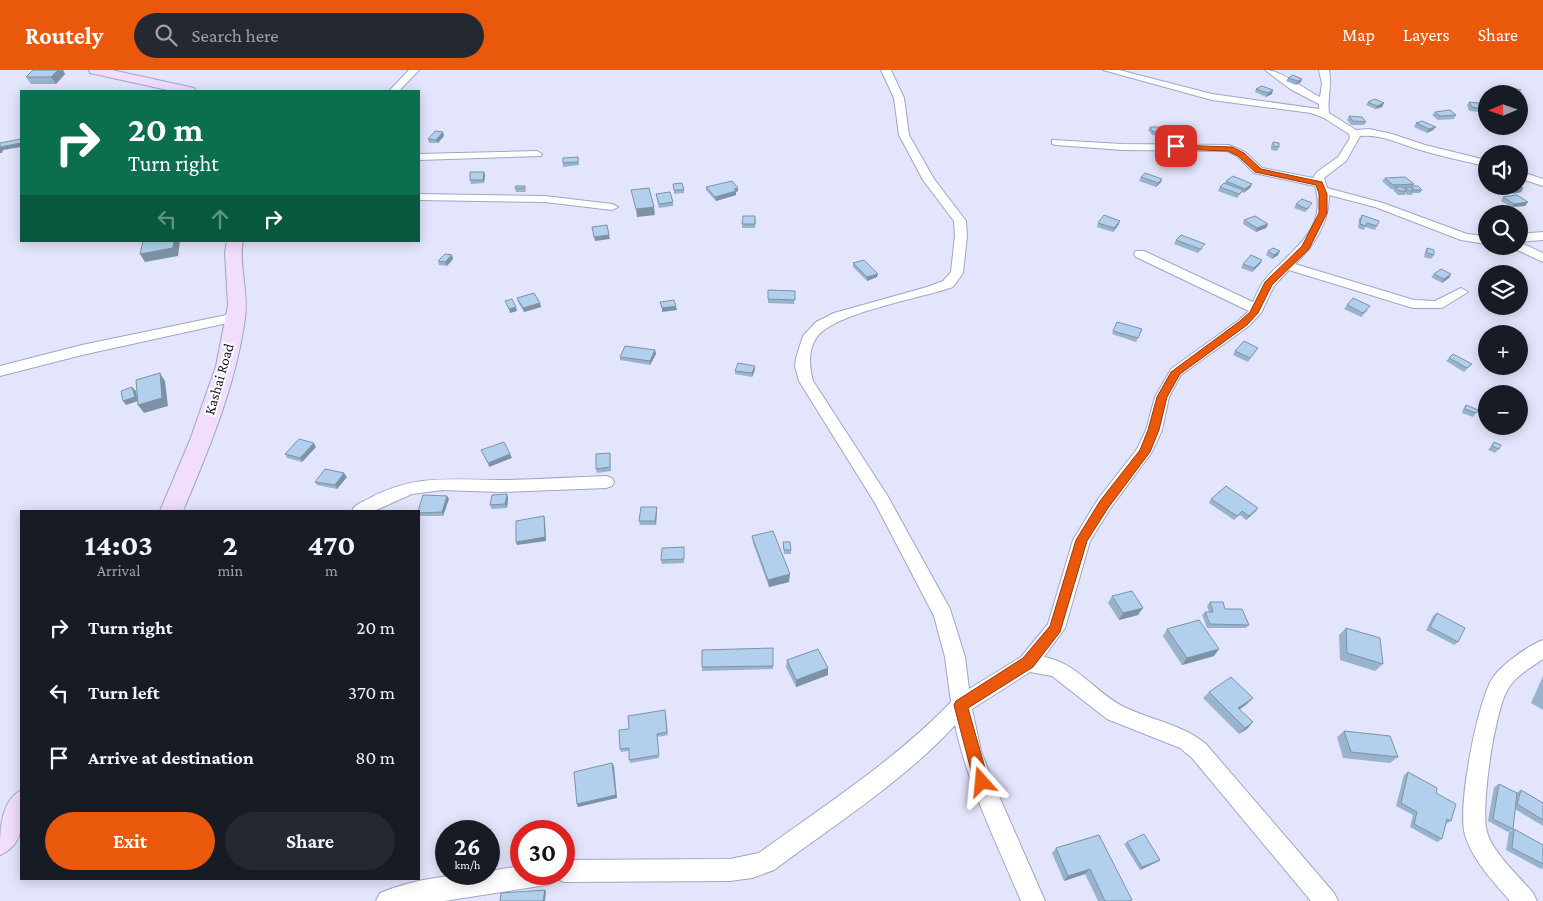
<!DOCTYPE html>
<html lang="en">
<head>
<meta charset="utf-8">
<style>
  :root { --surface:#171b24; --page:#242831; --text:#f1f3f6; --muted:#9ea1a6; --accent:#ea580c }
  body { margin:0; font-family:"Crimson Pro",serif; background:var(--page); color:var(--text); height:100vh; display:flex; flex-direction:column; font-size:19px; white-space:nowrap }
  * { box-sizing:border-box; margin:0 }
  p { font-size:16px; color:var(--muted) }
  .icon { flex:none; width:28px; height:28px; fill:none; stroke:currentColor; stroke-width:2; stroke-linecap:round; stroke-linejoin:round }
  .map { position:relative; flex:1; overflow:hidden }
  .drawer { position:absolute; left:20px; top:440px; width:400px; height:370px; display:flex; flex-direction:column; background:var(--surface); border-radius:0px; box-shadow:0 2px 12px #0003 }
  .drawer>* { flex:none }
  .guide { position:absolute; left:20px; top:20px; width:400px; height:152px; border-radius:0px; box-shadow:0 2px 12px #0003; background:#0b6e4f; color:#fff; overflow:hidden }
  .needle { width:32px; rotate:268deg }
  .controls { position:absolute; left:1478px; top:15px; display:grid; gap:10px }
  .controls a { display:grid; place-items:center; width:50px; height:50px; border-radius:50%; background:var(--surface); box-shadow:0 2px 12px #0003; font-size:25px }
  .speed { position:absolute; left:435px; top:750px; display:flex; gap:10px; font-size:25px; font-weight:700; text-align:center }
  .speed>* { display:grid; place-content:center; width:65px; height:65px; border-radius:50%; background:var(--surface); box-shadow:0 2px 12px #0003; line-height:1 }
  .speed small { font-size:12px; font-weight:400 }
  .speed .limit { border:8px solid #d22; background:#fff; color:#111 }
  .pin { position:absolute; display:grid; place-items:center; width:42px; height:42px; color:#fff; margin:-21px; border-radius:10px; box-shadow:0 2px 8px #0006 }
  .me { position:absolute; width:55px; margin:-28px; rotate:342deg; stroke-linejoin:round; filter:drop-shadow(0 0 4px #0008) }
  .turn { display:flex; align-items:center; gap:18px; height:105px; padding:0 25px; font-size:22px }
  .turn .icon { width:65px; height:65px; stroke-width:2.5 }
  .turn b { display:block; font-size:35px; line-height:42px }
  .lanes { display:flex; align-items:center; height:48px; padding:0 25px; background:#0003; justify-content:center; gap:25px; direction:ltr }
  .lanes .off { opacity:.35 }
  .eta { display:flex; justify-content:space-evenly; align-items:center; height:85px; text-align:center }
  .eta b { font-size:30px; font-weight:700; line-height:35px }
  .primary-button { display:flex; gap:10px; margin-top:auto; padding:10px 25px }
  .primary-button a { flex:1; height:58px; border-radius:30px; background:var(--accent); color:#fff; font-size:20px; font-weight:700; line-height:58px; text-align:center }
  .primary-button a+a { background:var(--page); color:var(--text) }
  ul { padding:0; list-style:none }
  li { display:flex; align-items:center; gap:15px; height:65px; padding:0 25px }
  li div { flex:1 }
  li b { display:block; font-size:19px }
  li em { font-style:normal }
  header { display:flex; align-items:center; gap:30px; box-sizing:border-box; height:70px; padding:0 25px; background:var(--accent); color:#fff }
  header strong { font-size:24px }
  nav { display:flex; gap:28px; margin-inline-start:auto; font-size:18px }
  .search { width:350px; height:45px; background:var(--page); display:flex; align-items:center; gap:12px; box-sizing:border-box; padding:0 18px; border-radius:28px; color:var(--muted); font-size:19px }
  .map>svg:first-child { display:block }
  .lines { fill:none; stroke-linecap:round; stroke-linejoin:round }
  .street-casing { stroke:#a1a5c7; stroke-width:2 }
  .secondary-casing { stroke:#a1a5c7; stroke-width:2 }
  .street { fill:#fff; fill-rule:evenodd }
  .secondary { fill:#f1ddfd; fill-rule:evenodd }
  .wall { fill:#99b3cc }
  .shaded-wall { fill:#7d92a6 }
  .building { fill:#b2d0ed; stroke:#7d92a6 }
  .route { fill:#ea580c; stroke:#983908 }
  .labels { text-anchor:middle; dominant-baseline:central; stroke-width:4; stroke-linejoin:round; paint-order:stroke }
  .street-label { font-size:15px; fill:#141522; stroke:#fff }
</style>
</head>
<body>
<header>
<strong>Routely</strong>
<div class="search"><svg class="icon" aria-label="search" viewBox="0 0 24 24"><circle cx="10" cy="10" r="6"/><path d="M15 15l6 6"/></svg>Search here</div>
<nav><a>Map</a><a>Layers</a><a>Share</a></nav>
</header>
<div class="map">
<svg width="1543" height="831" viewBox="0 0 1543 831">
  <rect width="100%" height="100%" fill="#e2e5fb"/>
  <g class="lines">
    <g class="street-casing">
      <path id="street" d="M409,0h10l-20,21h-10z
        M881,0h10l13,28 5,37 25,44 32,42 1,15 -4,37 -10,14c-31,11 -119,26 -136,50 -9,12 -8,30 -4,44l74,114 63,114 15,48 4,32 52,-32 27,-33 25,-84 25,-41 39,-50 9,-19 9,-33 16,-28 68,-49 10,-9 -113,-54 -2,-3 2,-3h8l109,51c3,-6 6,-15 10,-20 24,-30 66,-50 52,-96l-61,-13 -17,-17 -10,-5 -105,-1 -66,-5 -4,-1v-4l70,4 107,1 16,7 17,16 51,10 4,-6 21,-15 12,-19 -1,-4 -25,-16 -13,-5 -99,-13 -109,-30h16l93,24 107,15v-5l-29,-15 -25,-19c16,0 39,19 55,27l2,-13 -3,-14h10c3,15 -2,29 0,43l27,17 13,-1 23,5 33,11 61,15v6c-23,-5 -46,-10 -69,-17 -19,-6 -37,-15 -57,-13l-14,25 -22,17 3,10 56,15 84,31 19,2v8l-25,-4 -86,-33 -46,-12c0,28 -14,50 -34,69l119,36 21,1 26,-13 7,4 -26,16h-29l-124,-38 -15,16 -13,27 -12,13 -68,49 -12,22 -7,33 -10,22 -42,57 -20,32 -25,87 -21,29c33,6 50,34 78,49 28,14 60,18 84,38l128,149 4,8h-27l-119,-143 -12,-10 -73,-29 -55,-43 -22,-4 -58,37 9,42 11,29 53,121h-24c-24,-57 -53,-115 -66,-176 -52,57 -120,99 -181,145l-22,8 -22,3 -166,1 -8,-4 -2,4 -8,3 -102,16h-68l4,-8c33,-14 73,-19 109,-19v-3l32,-5v8h43v-14l166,-1 29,-6c66,-48 135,-92 192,-151l-6,-45 -11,-41 -59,-113 -76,-122 -4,-15 1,-8 7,-22 13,-14 18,-9 93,-26 16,-6 8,-9 4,-36 -1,-15 -31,-41 -24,-45 -5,-37z
        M537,81l5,3 -1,2 -122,4v-6z
        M1519,101l24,8v7l-24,-8z
        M419,124l126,2 67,8 6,3 -6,3 -67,-8 -126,-2z
        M1543,162v8l-24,2v-8z
        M1519,172l24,11v9l-28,-13 -2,-3h6z
        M236,243l5,1 2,3 -2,3 -159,35 -82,21v-10l82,-21z
        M606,406l6,2 2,4 -2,4 -6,2 -107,4 -57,-2 -30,4 -38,17h-22c3,-7 11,-9 18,-13 45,-24 81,-18 129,-18 36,0 72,-3 107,-4z
        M1543,570v19c-11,8 -28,17 -35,30 -13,20 -28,120 -21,143 5,20 33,45 46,61l4,8h-27c-17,-20 -37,-40 -45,-66 -8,-27 12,-131 27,-156 7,-13 37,-34 51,-39z"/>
    </g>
    <g class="secondary-casing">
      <path id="secondary" d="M89,0h23l82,18 2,3h-24l-82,-18z
        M227,171h16c-5,22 6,51 2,77 -9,67 -36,131 -62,193h-23l30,-71 26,-74 12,-61 -3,-53z
        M21,720c2,25 6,54 -21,65 0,-25 0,-53 21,-65z"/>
    </g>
    <use href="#street" class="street"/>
    <use href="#secondary" class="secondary"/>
  </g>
  <path class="wall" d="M33,0h30l2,4 -9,10h-25l-5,-7z
    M1288,8l13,4 -5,3 -10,-4z
    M1499,18l20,6h-15l-7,-2z
    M1256,19l16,5 -6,3 -11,-5z
    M1368,32l16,1 -2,4 -7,2 -9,-4z
    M1469,32l13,7 -3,3 -10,-1 -2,-6z
    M1435,42l21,3 -2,4 -16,1 -6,-5z
    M1349,46l17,6 -2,3h-13l-4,-5z
    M1416,53l17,7 -6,3 -13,-6z
    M1150,57l18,5 -2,3h-14l-4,-5z
    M443,62l1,4 -6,7h-9l-1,-4z
    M1273,72l6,5 -2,4 -6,-1v-4z
    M578,87l1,8 -16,2v-4z
    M484,102l1,3 -1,8 -13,1 -1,-4z
    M1141,107l21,2 -1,3 -5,5 -17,-6z
    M1385,108l29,6 -1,2 9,4 -2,3h-7l-1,2h-5l-1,-2 -1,2h-7l-5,-5 1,-1h-3l-9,-8z
    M1226,111l26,3 -2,4 -7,5 -1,-1 -5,6 -19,-7 2,-4 5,-3z
    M673,114l11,6v3l-10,1z
    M525,116l1,4 -1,2h-9l-1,-4z
    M1499,116h20l4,2 -2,4 -8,2z
    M706,117l32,4 -2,1v3l-20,6 -10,-11z
    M656,124l17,8v4l-14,2z
    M1503,127l25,5 -3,4 -14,1 -10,-6z
    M1296,134l14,3 -5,5 -11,-4z
    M1362,145l15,11 -2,4 -10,-3 -1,3 -6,-2 1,-9z
    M756,150l-1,8h-13v-4z
    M1244,150l24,4 -2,4 -10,4 -13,-8z
    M1098,153l21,1 -6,8 -16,-5z
    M1176,170l27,8 -5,5 -24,-9z
    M1427,178l7,7 -3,4 -7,-2 1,-5z
    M1268,181l10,4 -6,4 -6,-4z
    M453,189l-6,7 -8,-1 -1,-4z
    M1262,190l-2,4 -8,8 -11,-4 2,-4z
    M853,193l24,14 -10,4 -14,-14z
    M1434,204h17l-2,4 -7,5 -11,-6z
    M768,220l27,1 -1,13 -26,-1z
    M517,228l24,9 -17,5 -6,-10z
    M1347,235l21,5 -7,7 -17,-8z
    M1117,252l25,7 -6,13 -24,-8z
    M1258,278l-10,14 -15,-7 2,-4z
    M655,280l1,4 -6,11 -30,-5v-3z
    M1449,288l23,6 -8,8 -18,-11z
    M755,300l-3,7 -17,-3v-3z
    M1466,335l10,8 -3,4 -11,-4 1,-4z
    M1494,372l5,7 -4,4 -7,-3z
    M316,377l-14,15 -15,-4 -2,-4z
    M610,383l1,18 -14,2 -1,-4z
    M347,407l-10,12 -20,-4 -2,-3z
    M507,424l1,4 -1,10 -15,1 -2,-4z
    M449,429l-6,17h-24v-5z
    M1211,429l47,9 -2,3 -10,9 -6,-5 -6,5 -25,-17z
    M657,437v4l-1,14h-16l-1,-4z
    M752,466l37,46 -20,5 -16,-44z
    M783,472l8,8v4h-7z
    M684,477v16l-22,1 -1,-4z
    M1112,526l26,19 -19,5 -11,-17z
    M1210,532l39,23 -3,3h-39l-5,-13 3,-3h4l-2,-6z
    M1437,543l21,29 -4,3 -28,-15 7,-14z
    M1346,558l37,36 -8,7 -35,-11 -1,-25z
    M1167,559l47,27 -32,9 -19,-29z
    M773,578v21l-71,2v-4z
    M787,590l41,15 -32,12 -10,-20z
    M1543,606v34l-12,-7z
    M1209,622l38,12 -7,5 7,20 -8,5 -36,-36z
    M666,644l2,21 -11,2 2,21 -29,5 -1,-12 -8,1 -1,-3 9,-20z
    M1344,661l54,26 -8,6 -47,-5 -6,-21z
    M1408,702l28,21 15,28 -5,3v-1l-4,16 -5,3 -27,-15 3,-12 -17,-9 8,-31z
    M1499,714l17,9 5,-3 22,13v23l-28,-17 -2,20 -5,3 -20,-11 6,-34z
    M1514,759l29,16v23l-2,1 -35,-19 3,-18z
    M1099,765l32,66h-33l-13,-27 -21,7 -12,-28 4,-5z
    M1127,772l33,18 -3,2 -17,8 -16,-26z"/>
  <path class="shaded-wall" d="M58,0h5l2,4 -9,10 -5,-7z
    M1302,9l-1,3 -5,3 2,-4z
    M1273,20l-1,4 -6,3 2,-4z
    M1384,33l-2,4 -7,2 2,-3z
    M1525,49l-2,3 -4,1v-3z
    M1436,57l-3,3 -6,3 2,-4z
    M443,62l1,4 -6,7 -2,-3z
    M21,73v4l-18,3 -1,3h-2v-6z
    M484,102l1,3 -1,8 -1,-3z
    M1162,109l-1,3 -5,5 2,-4z
    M1252,114l-2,4 -7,5 2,-4z
    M738,118v3l-2,1v3l-20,6 -1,-4z
    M1523,118l-2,4 -8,2 2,-4z
    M1528,132l-3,4 -14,1 3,-3z
    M654,137l1,8 -18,2 -1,-8z
    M1120,151l-1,3 -6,8 1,-4z
    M1268,154l-2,4 -10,4 1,-4z
    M609,165l1,4 -15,2 -1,-4z
    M174,171h6l-2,15 -33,6 -5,-8z
    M1280,181l-2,4 -6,4 2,-4z
    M452,185l1,4 -6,7 -2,-4z
    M1262,190l-2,4 -8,8 2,-4z
    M878,204l-1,3 -10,4v-4z
    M1451,204l-2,4 -7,5 2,-4z
    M540,233l1,4 -17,5 -1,-4z
    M676,236l1,4 -15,2v-4z
    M516,237l1,4 -7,2 -1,-4z
    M655,280l1,4 -6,11v-4z
    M755,296v4l-3,7v-4z
    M160,303l5,8 3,25 -24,7 -6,-8z
    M132,317l4,4 2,10 -12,4 -3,-4z
    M314,373l2,4 -14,15 -2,-4z
    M510,384l2,4 -23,9 -1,-4z
    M344,403l3,4 -10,12 -2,-4z
    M507,424l1,4 -1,10 -2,-4z
    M447,426l2,3 -6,17 -1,-4z
    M657,437v4l-1,14 -1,-4z
    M1258,438l-2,3 -10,9 3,-4z
    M544,446l1,4 1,21 -29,4 -1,-3z
    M790,504l-1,8 -20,5 -1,-7z
    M1143,538l-5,7 -19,5 4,-7z
    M1219,579l-5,7 -32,9 5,-7z
    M828,598v7l-32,12v-7z
    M1253,628l-6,6 -14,10 5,-6z
    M1253,652l-6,7 -8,5 6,-6z
    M612,693l2,3 3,32 -39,9 -1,-3z
    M1160,790l-3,2 -17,8 2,-3z
    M1090,799l-5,5 -21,7 4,-5z
    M545,820l1,2 -1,9h-2z"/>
  <path class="building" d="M33,0h25l-7,7h-25z
    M1293,5l9,4 -4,2 -10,-3z
    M1262,16l11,4 -5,3 -12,-4z
    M1502,16l19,4 -4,4 -18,-6z
    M1375,29l9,4 -7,3 -9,-4z
    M1469,32l10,1 3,6 -10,-2z
    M1450,40l6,5 -16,1 -5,-4z
    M1349,46l13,1 4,5 -13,-1z
    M1519,46l6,3 -6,1z
    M1422,51l14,6 -7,2 -13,-6z
    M1150,57h14l4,5h-15z
    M435,61l8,1 -7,8 -8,-1z
    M21,69v4l-21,4v1v-5z
    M1273,72l6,1v4l-6,-1z
    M578,87v5l-15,1v-5z
    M470,102h14l-1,8h-13z
    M1145,103l17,6 -4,4 -17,-6z
    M1233,106l19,8 -7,5 -19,-8z
    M1405,107l9,7 -21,1 -8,-7z
    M732,111l6,7 -4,1 2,2 -21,6 -9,-10z
    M682,113l2,7h-10l-1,-6z
    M1224,113l19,7 -4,4 -19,-7z
    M516,116h9l-1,2h-9z
    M1411,116h7l4,4h-7z
    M1508,116h11l4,2 -8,2z
    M1395,117h7l5,4h-7z
    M1405,117h4l5,4h-4z
    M649,118l5,19 -18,2 -5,-19z
    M670,122l3,10 -14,2 -3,-10z
    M1517,125l11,7 -14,2 -11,-7z
    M1302,129l10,4 -5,6 -11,-5z
    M1104,145l16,6 -6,7 -16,-5z
    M1362,145l17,6 -2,5 -10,-3 -1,3 -6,-2z
    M743,146h12v8h-13z
    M1255,146l13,8 -11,4 -13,-8z
    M607,155l2,10 -15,2 -2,-10z
    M1181,165l24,9 -5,5 -24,-9z
    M143,171h31l-1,7 -33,6z
    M1273,178l7,3 -6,4 -6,-4z
    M1427,178l7,2v5l-7,-2z
    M445,184l7,1 -7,7 -7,-1z
    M1251,185l11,5 -8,8 -11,-4z
    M864,190l14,14 -11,3 -14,-14z
    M1441,199l10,5 -7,5 -10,-5z
    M768,220l27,1v9l-27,-1z
    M534,223l6,10 -17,5 -6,-10z
    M1353,228l17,8 -7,7 -16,-8z
    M512,229l4,8 -7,2 -4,-8z
    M674,230l2,6 -14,2 -2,-6z
    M1117,252l25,7 -4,9 -25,-7z
    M1244,271l14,7 -8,10 -15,-7z
    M625,276l30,4 -5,11 -30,-4z
    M1453,284l19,10 -5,4 -18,-10z
    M738,293l17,3 -3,7 -17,-2z
    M160,303l2,25 -24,7 -2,-25z
    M132,317l3,10 -12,4 -2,-10z
    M1466,335l12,5 -2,3 -11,-4z
    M299,369l15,4 -14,15 -15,-4z
    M504,372l6,12 -22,9 -7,-13z
    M1494,372l7,3 -2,4 -7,-3z
    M610,383v14l-14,2v-15z
    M325,399l19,4 -9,12 -20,-3z
    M1226,416l32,22 -9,8 -7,-5 -5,5 -26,-17z
    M507,424l-2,10 -15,1 2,-10z
    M423,425l24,1 -5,16 -23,1v-2h-1z
    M641,437h16l-2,14h-16z
    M544,446l1,21 -29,5v-21z
    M773,461l17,43 -22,6 -16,-44z
    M783,472h7l1,8h-7z
    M684,477v12l-23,1 1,-12z
    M1132,521l11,17 -20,5 -11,-17z
    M1210,532h13l2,7h17l7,16 -39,-1 -5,-12h8z
    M1437,543l28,15 -7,14 -28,-15z
    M1199,550l20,29 -32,9 -20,-29z
    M1346,558l34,10 3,26 -36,-11z
    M773,578v18l-71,1v-17z
    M818,579l10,19 -32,12 -9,-20z
    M1231,607l22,21 -15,10 15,14 -8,6 -36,-36z
    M665,640l2,22 -10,2 2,21 -30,5v-12l-9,1 -1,-19 10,-1 -1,-13z
    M1344,661l46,5 8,21 -47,-5z
    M612,693l4,32 -39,9 -3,-32z
    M1408,702l29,16 -1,5 20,11 -5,17 -4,-2 -5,20 -28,-15 3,-12 -16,-9z
    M1499,714l18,9 -4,36 -20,-10z
    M1521,720l22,13v17l-26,-16z
    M1514,759l29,16v19l-31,-16z
    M1144,764l16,26 -18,7 -15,-25z
    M1099,765l33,65 -4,1h-23l-15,-32 -22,7 -12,-28z
    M545,820l-2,11h-43l1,-8z"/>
  <path class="route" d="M1173,75l59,2 12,6 17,16 61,13 5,12v19l-18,36 -37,36 -14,28 -11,12 -67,49 -13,23 -8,33 -9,22 -42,56 -21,33 -27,91 -27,35 -65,41 21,74 -2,5 -5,3 -6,-3 -2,-5 -20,-77 2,-4 67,-43 27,-32 26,-86 24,-39 40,-51 8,-20 9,-33 14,-25 69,-51 10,-9 15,-30 37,-36 17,-33v-19l-3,-9 -61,-13 -17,-16 -10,-5 -52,-2 -3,-1z"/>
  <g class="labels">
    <g class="street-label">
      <text transform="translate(219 309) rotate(-74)">Kashai Road</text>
    </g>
  </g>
</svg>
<div class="controls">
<a><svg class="needle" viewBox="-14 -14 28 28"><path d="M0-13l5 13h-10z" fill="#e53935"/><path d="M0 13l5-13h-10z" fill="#9ea1a6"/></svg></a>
<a><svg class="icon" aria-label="sound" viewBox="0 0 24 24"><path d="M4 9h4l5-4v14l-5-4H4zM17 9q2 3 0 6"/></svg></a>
<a><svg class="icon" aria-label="search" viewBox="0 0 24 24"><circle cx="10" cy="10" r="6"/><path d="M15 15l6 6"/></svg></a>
<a><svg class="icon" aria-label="layers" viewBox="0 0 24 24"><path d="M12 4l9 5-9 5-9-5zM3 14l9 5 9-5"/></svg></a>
<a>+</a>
<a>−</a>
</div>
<div class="speed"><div>26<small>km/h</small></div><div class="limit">30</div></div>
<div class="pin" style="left:1176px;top:76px;background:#d93025"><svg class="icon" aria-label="arrive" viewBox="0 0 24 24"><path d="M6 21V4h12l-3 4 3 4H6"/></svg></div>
<svg class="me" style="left:982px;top:712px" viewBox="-20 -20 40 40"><path d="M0-17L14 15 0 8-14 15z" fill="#ea580c" stroke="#fff" stroke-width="4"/></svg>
<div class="guide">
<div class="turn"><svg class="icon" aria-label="right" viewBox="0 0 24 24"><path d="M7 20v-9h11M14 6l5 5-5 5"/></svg><div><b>20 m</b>Turn right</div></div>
<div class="lanes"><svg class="icon off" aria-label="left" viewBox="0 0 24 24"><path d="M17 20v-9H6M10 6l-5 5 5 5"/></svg><svg class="icon off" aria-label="ahead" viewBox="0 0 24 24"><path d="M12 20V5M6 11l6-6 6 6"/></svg><svg class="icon" aria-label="right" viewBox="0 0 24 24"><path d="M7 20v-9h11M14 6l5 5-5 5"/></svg></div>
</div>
<section class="drawer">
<div class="eta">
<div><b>14:03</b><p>Arrival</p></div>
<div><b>2</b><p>min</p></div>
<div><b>470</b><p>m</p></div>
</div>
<ul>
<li><svg class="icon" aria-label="right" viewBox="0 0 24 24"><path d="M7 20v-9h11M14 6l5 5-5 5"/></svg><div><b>Turn right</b></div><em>20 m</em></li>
<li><svg class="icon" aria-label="left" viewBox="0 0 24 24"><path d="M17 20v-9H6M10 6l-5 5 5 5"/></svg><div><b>Turn left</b></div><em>370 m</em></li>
<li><svg class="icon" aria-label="arrive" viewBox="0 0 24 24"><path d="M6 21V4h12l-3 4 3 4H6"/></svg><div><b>Arrive at destination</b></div><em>80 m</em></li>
</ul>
<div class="primary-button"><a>Exit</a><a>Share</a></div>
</section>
</div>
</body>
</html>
